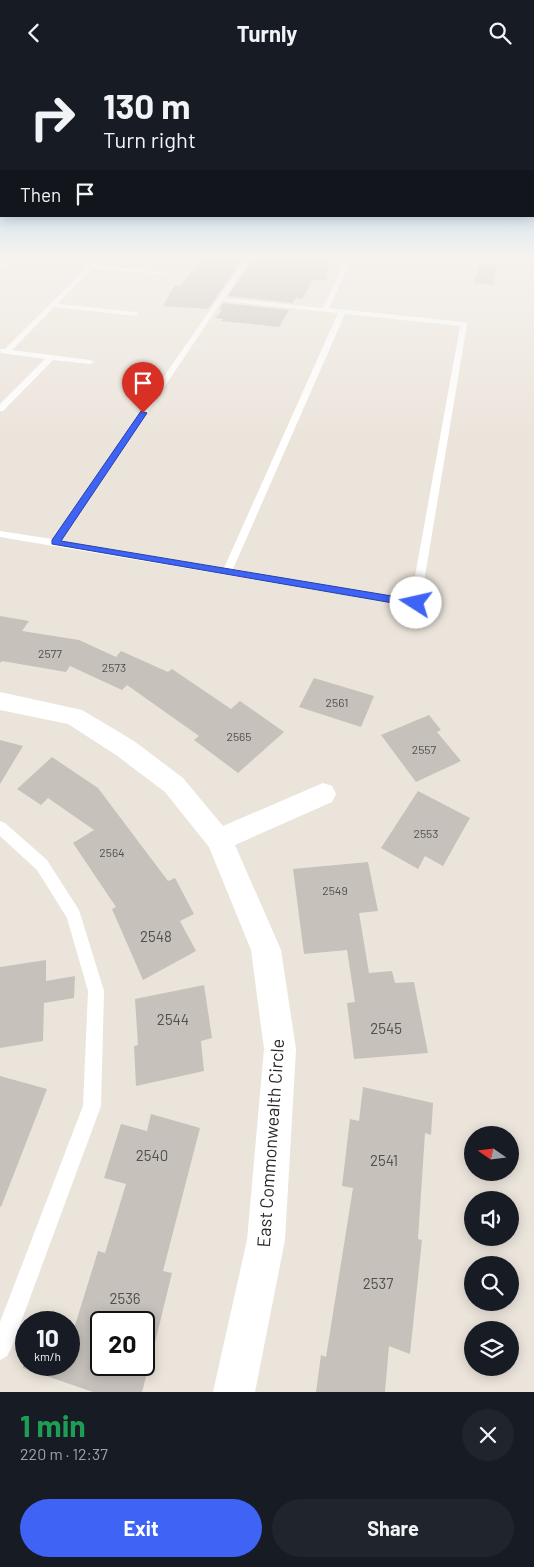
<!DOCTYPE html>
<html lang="en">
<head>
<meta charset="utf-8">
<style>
  :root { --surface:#171b24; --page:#20242c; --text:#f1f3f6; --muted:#9ea1a6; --accent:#3e63f5 }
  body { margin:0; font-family:Barlow,sans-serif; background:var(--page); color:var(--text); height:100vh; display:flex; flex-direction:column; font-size:19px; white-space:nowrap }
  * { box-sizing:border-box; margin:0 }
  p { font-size:16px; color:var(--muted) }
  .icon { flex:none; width:28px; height:28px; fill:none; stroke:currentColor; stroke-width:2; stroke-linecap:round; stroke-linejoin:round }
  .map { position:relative; height:1327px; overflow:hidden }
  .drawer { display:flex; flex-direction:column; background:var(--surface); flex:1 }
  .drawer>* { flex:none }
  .guide { position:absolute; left:0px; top:0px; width:535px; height:152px; box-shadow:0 2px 12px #0003; background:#171b24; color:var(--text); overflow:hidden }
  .needle { width:32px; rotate:284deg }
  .tools { position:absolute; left:464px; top:1061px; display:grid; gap:10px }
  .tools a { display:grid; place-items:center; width:55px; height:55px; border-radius:50%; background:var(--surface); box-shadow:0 2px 12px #0003; font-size:25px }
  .speed { position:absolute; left:15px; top:1246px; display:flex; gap:10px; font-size:25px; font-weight:700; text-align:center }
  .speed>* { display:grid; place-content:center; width:65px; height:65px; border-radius:50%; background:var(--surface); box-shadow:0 2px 12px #0003; line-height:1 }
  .speed small { font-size:12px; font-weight:400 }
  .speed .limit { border:2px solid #111; border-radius:8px; background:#fff; color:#111 }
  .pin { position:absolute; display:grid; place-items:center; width:42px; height:42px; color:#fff; margin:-51px -21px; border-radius:50% 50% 50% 0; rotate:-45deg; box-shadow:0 0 5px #0007 }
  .pin .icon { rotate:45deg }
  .me { position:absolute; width:55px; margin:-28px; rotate:280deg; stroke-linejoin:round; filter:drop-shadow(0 0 4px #0008) }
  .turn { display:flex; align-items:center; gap:18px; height:105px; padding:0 20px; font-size:22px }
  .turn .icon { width:65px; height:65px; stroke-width:2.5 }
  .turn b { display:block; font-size:35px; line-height:42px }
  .then { display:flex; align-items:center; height:48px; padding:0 20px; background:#0003; gap:10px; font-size:19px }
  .round { display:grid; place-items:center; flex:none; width:52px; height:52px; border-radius:26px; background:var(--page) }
  .summary { display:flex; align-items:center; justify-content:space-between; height:85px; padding:0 20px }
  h1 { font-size:30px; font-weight:700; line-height:38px; color:#1e9e55 }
  .action { display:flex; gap:10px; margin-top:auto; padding:10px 20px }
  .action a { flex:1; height:58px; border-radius:30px; background:var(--accent); color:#fff; font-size:20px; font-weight:700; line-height:58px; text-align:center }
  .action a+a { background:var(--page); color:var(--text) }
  header { display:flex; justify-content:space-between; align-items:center; height:65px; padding:0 20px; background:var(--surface); font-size:22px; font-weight:700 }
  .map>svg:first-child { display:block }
  .building { fill:#c6c1bb }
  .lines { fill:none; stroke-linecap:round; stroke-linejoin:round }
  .lane { fill:#fff; fill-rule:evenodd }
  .street { fill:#fff; fill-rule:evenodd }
  .route { fill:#3e63f5; stroke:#28409f }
  .labels { text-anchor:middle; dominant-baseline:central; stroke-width:5; stroke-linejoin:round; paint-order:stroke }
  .number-label { font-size:12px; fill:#504f4e }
  .near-number-label { font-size:15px; fill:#504f4e }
  .near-street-label { font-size:18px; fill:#292929; stroke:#fff }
</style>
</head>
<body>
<header><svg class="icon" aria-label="back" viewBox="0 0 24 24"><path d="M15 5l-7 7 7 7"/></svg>Turnly<svg class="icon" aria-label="search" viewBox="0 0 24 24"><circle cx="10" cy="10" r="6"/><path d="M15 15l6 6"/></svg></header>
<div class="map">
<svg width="534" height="1327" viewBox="0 0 534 1327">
  <rect width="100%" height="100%" fill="#ebe4db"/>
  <path class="building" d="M203,191h42l-37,53 -45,-3 12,-21h6l11,-16h2l4,-7h2z
    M255,191h73l-2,25 -13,-1 -11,19 -6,-1 -3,5 -65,-7z
    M480,198l17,2 -4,20 -19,-2z
    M223,238l66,7 -10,17 -58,-6 2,-2 -7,-1 6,-8 -3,-1z
    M0,551l29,5 -7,10 57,9 37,17 5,-6 47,21 4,-3 59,40 9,-8 44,31 -46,41 -44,-33 5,-4 -72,-51 -5,5 -52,-24 -4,6 -64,-11 -2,2z
    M314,613l60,18 -13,31 -62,-20z
    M429,650l12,15 -4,2 24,29 -45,21 -35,-47z
    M0,675l23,6 -23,38z
    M52,692l46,31 70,93 7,-3 19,36 -14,7 16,30 -53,29 -31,-71 4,-2 -43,-64 21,-13 -46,-32 -7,7 -24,-16z
    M418,726l52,27 -27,48 -18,-10 -7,13 -37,-21z
    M368,797l10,49 -19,2 10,60 23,-2 3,12 19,-1 14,71 -74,6 -7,-56 8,-1 -8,-52 -43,4 -11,-85z
    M46,895v21l29,-5 -1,22 -30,5 -1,38 -43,7v-81z
    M204,920l8,53 -11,3 3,30 -68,15 -2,-40 4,-1 -3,-46z
    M0,1011l47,13 -46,118 -1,-1z
    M363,1022l70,16 -2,32 -6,-2 -7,106 4,1 -12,114 -21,-8 -4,46h-69l5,-37 5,2 27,-169 -11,-2 8,-67 9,2z
    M151,1049l49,14 -37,143 9,2 -21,86 -7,-1v-35h-43v42h48l-7,27h-49l-70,-24v-3h46v-32l3,2 26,-84 7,2 21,-69 -22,-6 17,-54 26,7z"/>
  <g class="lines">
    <path class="lane" d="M9,191h7l-16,13v-5z
      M98,191h6l-8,9 72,8 -3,2 -72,-7 -35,36 78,8 3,2 -3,2 -82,-9 -42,43 78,10 4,2 -4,2 -37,-4 -50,51h-3v-7l45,-45 -44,-6 -1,-4h5z
      M247,191h6l-28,42 98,10 24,-52h6l-24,52 135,14 3,2 -47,282 -4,1 -416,-70v-6l52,8zM222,236l116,12 -114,255 -163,-27zM345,249l115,12 -49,273 -178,-30z
      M505,191h9l-17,7 -5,-1z
      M0,756l5,2 42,37 32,50 25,81 -3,115 -90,243 -4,7 -7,4v-38l83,-216 5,-115 -21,-73 -30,-48 -37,-34z"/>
    <path class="street" d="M0,627l82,18 52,31 49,37 40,48 100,-43 9,3 4,8 -4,8 -97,43 46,105 15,99 -11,191 -30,152h-42l34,-152 17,-191 -13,-99 -42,-103 -44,-55 -49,-37 -48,-31 -68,-14z"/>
  </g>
  <linearGradient id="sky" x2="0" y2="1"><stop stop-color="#78bee9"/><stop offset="0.51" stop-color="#f6f3ef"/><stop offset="1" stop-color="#f6f3ef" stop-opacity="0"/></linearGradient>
  <rect width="534" height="377" fill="url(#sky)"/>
  <path class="route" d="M141,346l6,2 -86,128 355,59 3,1v5l-3,1 -364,-63v-4z"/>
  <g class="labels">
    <g class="number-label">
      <text x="50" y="588">2577</text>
      <text x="114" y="602">2573</text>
      <text x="337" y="637">2561</text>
      <text x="239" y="671">2565</text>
      <text x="424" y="684">2557</text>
      <text x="426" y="768">2553</text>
      <text x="112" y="787">2564</text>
      <text x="335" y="825">2549</text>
    </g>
    <g class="near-number-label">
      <text x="156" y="871">2548</text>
      <text x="173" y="954">2544</text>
      <text x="386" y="963">2545</text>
      <text x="152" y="1090">2540</text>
      <text x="384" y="1095">2541</text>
      <text x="378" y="1218">2537</text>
      <text x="125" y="1233">2536</text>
    </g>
    <g class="near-street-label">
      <text transform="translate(270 1078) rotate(-86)">East Commonwealth Circle</text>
    </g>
  </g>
</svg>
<div class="tools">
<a><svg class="needle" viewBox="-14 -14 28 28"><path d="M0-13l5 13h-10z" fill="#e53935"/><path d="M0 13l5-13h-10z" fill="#9ea1a6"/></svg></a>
<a><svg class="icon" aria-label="sound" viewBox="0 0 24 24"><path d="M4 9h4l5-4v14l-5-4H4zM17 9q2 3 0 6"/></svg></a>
<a><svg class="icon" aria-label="search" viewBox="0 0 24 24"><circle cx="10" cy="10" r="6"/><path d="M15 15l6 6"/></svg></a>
<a><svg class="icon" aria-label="layers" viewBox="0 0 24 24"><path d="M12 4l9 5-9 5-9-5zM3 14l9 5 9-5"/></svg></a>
</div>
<div class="speed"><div>10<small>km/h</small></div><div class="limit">20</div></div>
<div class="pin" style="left:143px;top:348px;background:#d93025"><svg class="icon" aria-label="arrive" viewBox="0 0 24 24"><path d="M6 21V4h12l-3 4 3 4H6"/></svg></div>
<svg class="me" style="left:416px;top:538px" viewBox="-20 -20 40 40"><circle r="19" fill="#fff"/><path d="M0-13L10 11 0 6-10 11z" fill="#3e63f5"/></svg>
<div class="guide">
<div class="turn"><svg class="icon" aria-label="right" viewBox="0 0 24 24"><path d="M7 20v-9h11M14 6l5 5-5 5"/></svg><div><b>130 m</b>Turn right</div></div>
<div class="then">Then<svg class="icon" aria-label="arrive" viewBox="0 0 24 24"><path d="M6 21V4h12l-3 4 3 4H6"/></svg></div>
</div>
</div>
<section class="drawer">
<div class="summary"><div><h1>1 min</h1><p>220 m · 12:37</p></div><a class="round"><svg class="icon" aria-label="close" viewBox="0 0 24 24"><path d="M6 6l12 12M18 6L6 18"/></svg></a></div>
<div class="action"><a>Exit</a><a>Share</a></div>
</section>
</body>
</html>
